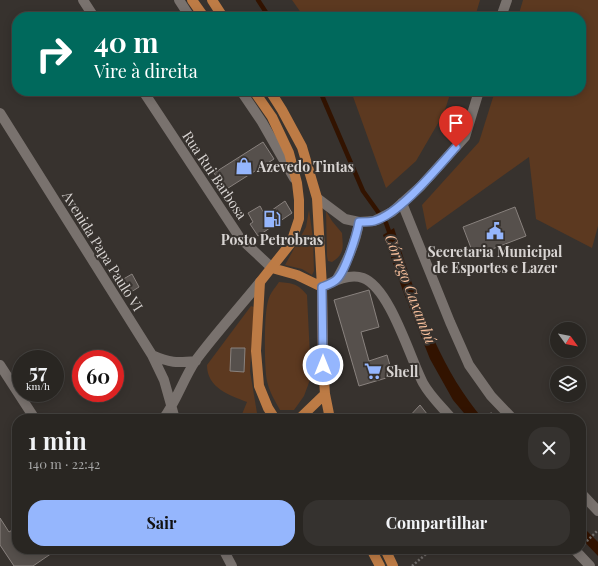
<!DOCTYPE html>
<html lang="pt">
<head>
<meta charset="utf-8">
<style>
  :root { --surface:#292622; --page:#35322f; --text:#f1f3f6; --muted:#a5a5a5; --line:#454340; --accent:#95b6fd }
  body { margin:0; font-family:"Playfair Display",serif; background:var(--page); color:var(--text); height:100vh; display:flex; flex-direction:column; font-size:15px; white-space:nowrap }
  * { box-sizing:border-box; margin:0 }
  p { font-size:13px; color:var(--muted) }
  .icon { flex:none; width:22px; height:22px; fill:none; stroke:currentColor; stroke-width:2; stroke-linecap:round; stroke-linejoin:round }
  .map { position:relative; flex:1; overflow:hidden }
  .drawer { position:absolute; left:12px; top:414px; width:574px; height:140px; display:flex; flex-direction:column; background:var(--surface); border-radius:16px; box-shadow:0 2px 10px #0003,0 0 0 1px var(--line) }
  .drawer>* { flex:none }
  .banner { position:absolute; left:12px; top:12px; width:574px; height:84px; border-radius:16px; box-shadow:0 2px 10px #0003,0 0 0 1px var(--line); background:#00695c; color:#fff; overflow:hidden }
  .needle { width:26px; rotate:123deg }
  .tools { position:absolute; left:550px; top:322px; display:grid; gap:8px }
  .tools a { display:grid; place-items:center; width:36px; height:36px; border-radius:50%; background:var(--surface); box-shadow:0 2px 10px #0003,0 0 0 1px var(--line); font-size:20px }
  .speed { position:absolute; left:12px; top:350px; display:flex; gap:8px; font-size:20px; font-weight:700; text-align:center }
  .speed>* { display:grid; place-content:center; width:52px; height:52px; border-radius:50%; background:var(--surface); box-shadow:0 2px 10px #0003,0 0 0 1px var(--line); line-height:1 }
  .speed small { font-size:10px; font-weight:400 }
  .speed .limit { border:6px solid #d22; background:#fff; color:#111 }
  .pin { position:absolute; display:grid; place-items:center; width:34px; height:34px; color:#fff; margin:-41px -17px; border-radius:50% 50% 50% 0; rotate:-45deg; box-shadow:0 0 4px #0007 }
  .pin .icon { rotate:45deg }
  .me { position:absolute; width:44px; margin:-22px; rotate:0deg; stroke-linejoin:round; filter:drop-shadow(0 0 3px #0008) }
  .turn { display:flex; align-items:center; gap:14px; height:84px; padding:0 16px; font-size:18px }
  .turn .icon { width:52px; height:52px; stroke-width:2.5 }
  .turn b { display:block; font-size:28px; line-height:34px }
  .round { display:grid; place-items:center; flex:none; width:42px; height:42px; border-radius:16px; background:var(--page) }
  .head { display:flex; align-items:center; justify-content:space-between; height:68px; padding:0 16px }
  h1 { font-size:24px; font-weight:700; line-height:30px }
  .cta { display:flex; gap:8px; margin-top:auto; padding:8px 16px }
  .cta a { flex:1; height:46px; border-radius:16px; background:var(--accent); color:#111; font-size:16px; font-weight:700; line-height:46px; text-align:center }
  .cta a+a { background:var(--page); color:var(--text) }
  .map>svg:first-child { display:block }
  .green { fill:#5c3920 }
  .water { fill:#321300 }
  .lines { fill:none; stroke-linecap:round; stroke-linejoin:round }
  .stream { stroke:#321300; stroke-width:4.5 }
  .building { fill:#56504c; stroke:#89827e }
  .path { stroke:#706c69; stroke-width:2.5; stroke-dasharray:2 2; stroke-linecap:butt }
  .minor { stroke:#79726e; stroke-width:10 }
  .tertiary { stroke:#79726e; stroke-width:10 }
  .secondary { stroke:#79726e; stroke-width:10 }
  .primary { stroke:#bd7b45; stroke-width:10 }
  .route-casing { stroke:#6176a4; stroke-width:10 }
  .route { stroke:#95b6fd; stroke-width:7 }
  .labels { text-anchor:middle; dominant-baseline:central; stroke-width:4; stroke-linejoin:round; paint-order:stroke }
  .poi-label { font-size:14px; font-weight:bold; fill:#d8d4d2; stroke:#37322e; text-anchor:start }
  .street-label { font-size:14px; fill:#d8d4d2; stroke:#37322e }
  .water-label { font-size:15px; font-style:italic; fill:#f4bd9a; stroke:#37322e }
</style>
</head>
<body>
<div class="map">
<svg width="598" height="566" viewBox="0 0 598 566">
  <rect width="100%" height="100%" fill="#37322e"/>
  <path class="green" d="M292,0h188l-5,17h-171z
    M523,0h75v226l-6,22 -56,-29 -7,-62 -102,73 -5,-25 57,-63 16,-51h86v-74h-63z
    M351,91h100l-7,22 -28,48 -30,27z
    M309,210l4,28 1,33 -2,4 -10,-6 -17,-4 21,-38z
    M326,211l6,10 10,12c1,14 3,21 -10,29l-4,-1 -1,-5z
    M279,282c14,1 19,2 28,13l4,82 -7,19 -10,14h-14c-5,-9 -11,-19 -13,-29 -3,-14 -3,-67 1,-80 2,-8 7,-13 11,-19z
    M251,306l3,1 -4,64 8,48h-18l7,-17c-18,-7 -40,-14 -40,-37z"/>
  <path class="water" d="M394,228c21,67 43,137 89,191h-14l-16,-19 -23,-41 -27,-68 -20,-56z
    M581,525l17,17v14l-17,-18z"/>
  <g class="lines">
    <path class="stream" d="M258,0l11,17
      M320,91l43,100 23,32 5,14"/>
  </g>
  <path class="building" d="M263,142l11,17 -49,31 -11,-17z
    M285,201l7,12 -34,23 -8,-12 3,-2 -5,-9 12,-7 5,9z
    M515,207l11,29 -52,20 -11,-29z
    M132,274l7,13 -11,7 -8,-13z
    M369,290l10,37 -18,5 8,29 18,-6 6,21 -34,10 -25,-86z
    M231,348h14l-1,24 -14,-1z
    M420,405l11,14h-24z
    M0,518l9,14 8,-5v22h41l-25,17h-19l-14,-21z"/>
  <g class="lines">
    <path class="path" d="M485,419l7,-6
      M584,544l14,-14
      M412,566l20,-17"/>
    <path class="minor" d="M83,0l11,17
      M501,17l6,-17
      M143,91l97,147 32,30
      M0,113l152,242 12,25 11,39
      M317,198l28,21 14,3 15,-1 18,-9 29,-26 44,-49 14,-46
      M337,279c10,-18 19,-36 22,-57
      M152,355c18,8 24,8 44,6
      M0,365l35,54
      M163,419c14,-18 20,-40 33,-59 20,-27 43,-52 64,-78
      M223,549l9,17"/>
    <path class="tertiary" d="M402,203l48,119 19,43 22,31 22,23
      M322,287c12,-6 28,-14 41,-9 27,10 47,80 60,105 7,13 19,24 29,36
      M581,493l17,18
      M574,549l16,17"/>
    <path class="secondary" d="M179,0l11,17
      M241,91l21,31 32,56"/>
    <path class="primary" d="M192,0l12,17
      M212,0l11,17
      M254,91l18,26 17,36 8,30 2,17v19l-8,24 -31,39 -4,69 3,35 9,22 7,11
      M270,91l12,19 20,37 15,51 5,89 1,78 2,29 5,25
      M272,268l25,7 25,12
      M299,419l26,-25
      M371,549l9,17
      M385,549l8,17"/>
  </g>
  <g class="lines">
    <g class="route-casing">
      <path id="route" d="M323,365l-1,-78c5,-2 11,-4 14,-7 9,-7 21,-46 23,-58 5,0 11,0 15,-1 26,-7 64,-54 82,-74"/>
    </g>
    <use href="#route" class="route"/>
  </g>
  <defs>
    <g id="shop-bare" transform="scale(1.38)"><path d="M-5-2.5h2.3a2.7 3.5 0 0 1 5.4 0H5L5.5 6h-11ZM-1.5-2.5h3a1.5 2.3 0 0 0-3 0Z" fill="#95b6fd" stroke="#37322e" stroke-width="2.5" paint-order="stroke"/></g>
    <g id="fuel-bare" transform="scale(1.38)"><path d="M-5.5-6h7V0h2V4h1.3V-2.5L3-4.5l.8-.8L6-3V5H2.5V1h-1V6h-7ZM-4.2-4.7v3.2H.2V-4.7Z" fill="#95b6fd" stroke="#37322e" stroke-width="2.5" paint-order="stroke"/></g>
    <g id="civic-bare" transform="scale(1.38)"><path d="M-.6-6.5H3V-4.5H.6V-3L4-1V1h2V6H-6V1h2V-1L-.6-3ZM-1.2 2.5V6h2.4V2.5Z" fill="#95b6fd" stroke="#37322e" stroke-width="2.5" paint-order="stroke"/></g>
    <g id="supermarket-bare" transform="scale(1.38)"><path d="M-6-5.5h2.5l.6 2H6L4.5 2H-2.5L-4.4-4H-6ZM-1.5 3.2a1.3 1.3 0 1 0 .1 0ZM3 3.2a1.3 1.3 0 1 0 .1 0Z" fill="#95b6fd" stroke="#37322e" stroke-width="2.5" paint-order="stroke"/></g>
  </defs>
  <g fill-rule="evenodd">
    <use href="#shop-bare" x="244" y="166"/>
    <use href="#fuel-bare" x="272" y="219"/>
    <use href="#civic-bare" x="495" y="231"/>
    <use href="#supermarket-bare" x="373" y="371"/>
  </g>
  <g class="labels">
    <g class="poi-label">
      <text x="257" y="166">Azevedo Tintas</text>
      <text x="272" y="239" text-anchor="middle">Posto Petrobras</text>
      <text x="495" y="251" text-anchor="middle">Secretaria Municipal<tspan x="495" dy="16">de Esportes e Lazer</tspan></text>
      <text x="386" y="371">Shell</text>
    </g>
    <g class="street-label">
      <text transform="translate(215 175) rotate(56)">Rua Rui Barbosa</text>
      <text transform="translate(103 251) rotate(58)">Avenida Papa Paulo VI</text>
    </g>
    <g class="water-label">
      <text transform="translate(411 289) rotate(69)">Córrego Caxambú</text>
    </g>
  </g>
</svg>
<div class="tools">
<a><svg class="needle" viewBox="-14 -14 28 28"><path d="M0-13l5 13h-10z" fill="#e53935"/><path d="M0 13l5-13h-10z" fill="#a5a5a5"/></svg></a>
<a><svg class="icon" aria-label="layers" viewBox="0 0 24 24"><path d="M12 4l9 5-9 5-9-5zM3 14l9 5 9-5"/></svg></a>
</div>
<div class="speed"><div>57<small>km/h</small></div><div class="limit">60</div></div>
<div class="pin" style="left:456px;top:147px;background:#d93025"><svg class="icon" aria-label="arrive" viewBox="0 0 24 24"><path d="M6 21V4h12l-3 4 3 4H6"/></svg></div>
<svg class="me" style="left:323px;top:365px" viewBox="-20 -20 40 40"><circle r="17" fill="#95b6fd" stroke="#fff" stroke-width="3"/><path d="M0-11L8 9 0 5-8 9z" fill="#fff"/></svg>
<div class="banner">
<div class="turn"><svg class="icon" aria-label="right" viewBox="0 0 24 24"><path d="M7 20v-9h11M14 6l5 5-5 5"/></svg><div><b>40 m</b>Vire à direita</div></div>
</div>
<section class="drawer">
<div class="head"><div><h1>1 min</h1><p>140 m · 22:42</p></div><a class="round"><svg class="icon" aria-label="close" viewBox="0 0 24 24"><path d="M6 6l12 12M18 6L6 18"/></svg></a></div>
<div class="cta"><a>Sair</a><a>Compartilhar</a></div>
</section>
</div>
</body>
</html>
